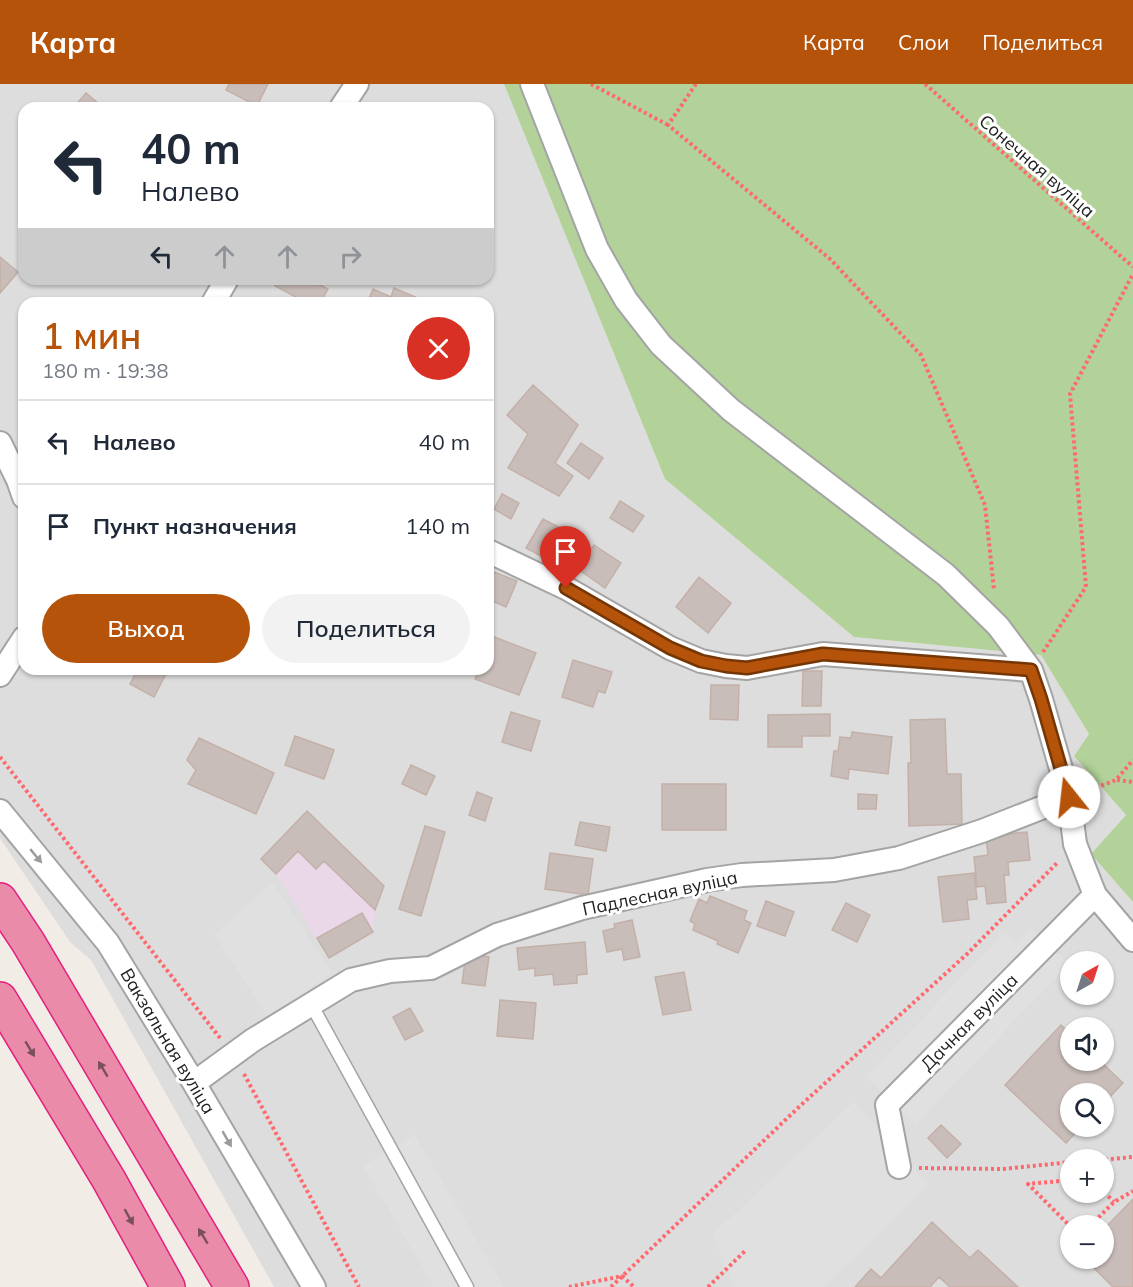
<!DOCTYPE html>
<html lang="ru">
<head>
<meta charset="utf-8">
<style>
  :root { --surface:#fff; --page:#f2f2f3; --text:#1f2937; --muted:#747a83; --line:#e0e1e3; --accent:#b45309 }
  body { margin:0; font-family:Mulish,sans-serif; background:var(--page); color:var(--text); height:100vh; display:flex; flex-direction:column; font-size:22px; white-space:nowrap }
  * { box-sizing:border-box; margin:0 }
  p { font-size:20px; color:var(--muted) }
  .icon { flex:none; width:33px; height:33px; fill:none; stroke:currentColor; stroke-width:2; stroke-linecap:round; stroke-linejoin:round }
  .map { position:relative; flex:1; overflow:hidden }
  .drawer { position:absolute; left:18px; top:213px; width:476px; height:378px; display:flex; flex-direction:column; background:var(--surface); border-radius:18px; box-shadow:0 2px 4px #0004 }
  .drawer>* { flex:none }
  .top-card { position:absolute; left:18px; top:18px; width:476px; height:183px; border-radius:18px; box-shadow:0 2px 4px #0004; background:#fff; color:var(--text); overflow:hidden }
  .needle { width:39px; rotate:39deg }
  .buttons { position:absolute; left:1060px; top:867px; display:grid; gap:12px }
  .buttons a { display:grid; place-items:center; width:54px; height:54px; border-radius:50%; background:var(--surface); box-shadow:0 2px 4px #0004; font-size:30px }
  .pin { position:absolute; display:grid; place-items:center; width:51px; height:51px; color:#fff; margin:-62px -26px; border-radius:50% 50% 50% 0; rotate:-45deg; box-shadow:0 0 6px #0007 }
  .pin .icon { rotate:45deg }
  .me { position:absolute; width:66px; margin:-33px; rotate:344deg; stroke-linejoin:round; filter:drop-shadow(0 0 4px #0008) }
  .turn { display:flex; align-items:center; gap:21px; height:126px; padding:0 24px; font-size:27px }
  .turn .icon { width:78px; height:78px; stroke-width:2.5 }
  .turn b { display:block; font-size:42px; line-height:51px }
  .lanes { display:flex; align-items:center; height:57px; padding:0 24px; background:#0003; justify-content:center; gap:30px; direction:ltr }
  .lanes .off { opacity:.35 }
  .round { display:grid; place-items:center; flex:none; width:63px; height:63px; border-radius:32px; background:var(--page) }
  .overview { display:flex; align-items:center; justify-content:space-between; height:102px; padding:0 24px }
  h1 { font-size:36px; font-weight:600; line-height:45px; color:var(--accent) }
  .action { display:flex; gap:12px; margin-top:auto; padding:12px 24px }
  .action a { flex:1; height:69px; border-radius:36px; background:var(--accent); color:#fff; font-size:24px; font-weight:600; line-height:69px; text-align:center }
  .action a+a { background:var(--page); color:var(--text) }
  ul { padding:0; list-style:none }
  li { display:flex; align-items:center; gap:18px; height:84px; padding:0 24px; border-top:2px solid var(--line) }
  li div { flex:1 }
  li b { display:block; font-size:22px }
  li em { font-style:normal }
  header { display:flex; align-items:center; gap:36px; box-sizing:border-box; height:84px; padding:0 30px; background:var(--accent); color:#fff }
  header strong { font-size:28px }
  nav { display:flex; gap:33px; margin-inline-start:auto; font-size:21px }
  .map>svg:first-child { display:block }
  .residential { fill:#dedddd; fill-rule:evenodd }
  .industrial { fill:#ead8e9 }
  .forest { fill:#b2d299 }
  .parking { fill:#e0e0e0 }
  .building { fill:#c9bdb9; stroke:#c3b0a8; stroke-width:1.5 }
  .lines { fill:none; stroke-linecap:round; stroke-linejoin:round }
  .lane-casing { stroke:#a4a4a4; stroke-width:15 }
  .street-casing { stroke:#a4a4a4; stroke-width:26 }
  .highway-casing { stroke:#e31f7d; stroke-width:36 }
  .path { stroke:#ff696e; stroke-width:4; stroke-dasharray:3 3; stroke-linecap:butt }
  .lane { stroke:#fff; stroke-width:12 }
  .street { stroke:#fff; stroke-width:22 }
  .highway { stroke:#eb8baa; stroke-width:33 }
  .oneway { fill:#9b9b9b }
  .oneway2 { fill:#7b505e }
  .route-casing { stroke:#753606; stroke-width:15 }
  .route { stroke:#b45309; stroke-width:10 }
  .labels { text-anchor:middle; dominant-baseline:central; stroke-width:6; stroke-linejoin:round; paint-order:stroke }
  .street-label { font-size:18px; fill:#202020; stroke:#fff }
</style>
</head>
<body>
<header>
<strong>Карта</strong>
<nav><a>Карта</a><a>Слои</a><a>Поделиться</a></nav>
</header>
<div class="map">
<svg width="1133" height="1203" viewBox="0 0 1133 1203">
  <rect width="100%" height="100%" fill="#f1ece6"/>
  <path class="residential" d="M0,0h504l161,395 189,158 187,18 48,79 -15,22 52,59 -35,39 42,48v385h-859l-183,-327 -21,-18 -70,-104zM24,24h464v171h-464zM24,219h464v366h-464zM1071,878h33v32h-33zM1071,944h33v32h-33zM1071,1010h33v32h-33zM1071,1076h33v32h-33zM1071,1142h33v32h-33z"/>
  <path class="industrial" d="M307,727l77,75 -9,24 -2,22 -44,26 -53,-84 -15,-15z"/>
  <path class="forest" d="M504,0h629v818l-42,-48 35,-39 -52,-59 15,-22 -48,-79 -187,-18 -189,-158z"/>
  <path class="parking" d="M272,798l60,91 -65,43 -52,-81z
    M1031,844l38,36 -153,160 -50,-47 138,-144 12,10z
    M854,1018l74,83 -104,102h-90l-21,-53z
    M415,1051l89,152h-70l-71,-121z"/>
  <path class="building" d="M229,0h39l-11,22 -31,-16z
    M86,9l18,15h-31z
    M0,173l18,15 -18,21z
    M278,195h31l19,10 -8,14h-13l-32,-17z
    M394,204l26,11 -1,4h-52l6,-14 18,8z
    M533,301l45,40 -23,38 18,13 -14,20 -51,-28 20,-34 -21,-19z
    M581,359l22,15 -14,21 -22,-16z
    M502,410l17,9 -8,16 -17,-10z
    M620,417l24,15 -11,16 -23,-14z
    M543,435l31,16 -16,30 -32,-17z
    M594,461l27,18 -16,25 -27,-19z
    M494,488l23,9 -11,26 -18,-8v-12z
    M699,493l32,26 -23,30 -32,-26z
    M492,552l44,17 -17,42 -44,-16 4,-10h9v-23z
    M573,576l39,12 -7,21 -7,-2 -5,16 -31,-10z
    M138,585l9,4 2,-4 19,1 -14,27 -24,-13z
    M803,587h19l-1,35h-19z
    M711,601h28l-1,35 -28,-1z
    M511,628l29,9 -9,30 -29,-9z
    M830,630v22h-28v11h-34v-32z
    M945,635l2,55h14l1,50 -53,2 -1,-63h3l-1,-43z
    M852,648l40,5 -4,37 -39,-5 -1,10 -17,-3 3,-25h4l2,-14 11,1z
    M295,652l39,14 -10,29 -39,-14z
    M199,654l75,35 -18,41 -68,-30 8,-14 -9,-10z
    M411,681l24,11 -9,19 -24,-11z
    M662,700h64v46h-64z
    M477,708l15,6 -7,23 -16,-6z
    M858,710l19,1 -1,14h-18z
    M307,727l77,75 -9,24 -51,-49 -8,8 -18,-18 -22,23 -15,-15z
    M580,738l30,5 -4,24 -31,-6z
    M425,742l20,6 -24,84 -22,-7z
    M1027,748l3,28 -22,2 1,13h-5l2,27 -19,2 -2,-18 -8,1 -3,-30 14,-2 -2,-19z
    M550,769l43,6 -5,36 -43,-6z
    M974,789l3,26 -10,1 2,19 -26,3 -5,-45z
    M710,812l37,15 -3,9 7,3 -13,30 -21,-9 1,-3 -25,-11 2,-6 -5,-3 9,-22 8,4z
    M766,817l28,11 -9,24 -28,-10z
    M846,819l24,12 -13,27 -25,-12z
    M362,829l11,19 -44,26 -12,-20z
    M632,836l8,37 -16,3 -2,-11 -15,3 -4,-21 12,-3 -1,-4z
    M585,858l2,32 -10,1v8l-23,2 -1,-11 -18,2v-8l-16,2 -2,-22z
    M466,870l23,3 -4,29 -23,-3z
    M684,888l7,38 -28,5 -8,-38z
    M500,916l36,3 -3,36 -36,-3z
    M410,924l13,23 -18,9 -12,-23z
    M1061,941l10,10v25h28l24,23 -19,20v-9h-33v32h11l-16,17 -61,-58z
    M941,1041l20,19 -14,14 -19,-20z
    M1133,1115v88h-20l-29,-29h20v-29z
    M932,1138l38,36 8,-8 40,37h-68l-11,-10 -9,10h-75l16,-18 10,9z"/>
  <g class="lines">
    <g class="lane-casing">
      <path id="lane" d="M311,920l156,283"/>
    </g>
    <g class="street-casing">
      <path id="street" d="M532,0l65,165 29,51 35,45 70,65 215,165 52,51 33,44 10,29 28,98 6,47 20,51 38,45
        M341,24l16,-24
        M213,219l14,-24
        M0,359l18,37 6,17
        M488,467l78,37 104,60 31,13 25,5 21,2 76,-14 208,16
        M0,591l24,-37
        M0,727l108,132 86,140 120,204
        M194,999l59,-43 98,-60 39,-9 41,-3 66,-33 85,-27 125,-28 35,-5 92,-5 65,-12 83,-27 87,-34
        M899,1083l-12,-62 208,-210"/>
    </g>
    <g class="highway-casing">
      <path id="highway" d="M0,816l28,42 204,345
        M0,915l109,181 59,107"/>
    </g>
    <path class="path" d="M591,0l77,41
      M696,0l-28,41 162,134 91,96 64,150 9,85
      M925,0l208,183
      M1043,568l43,-65 -16,-193 63,-120
      M0,673l220,281
      M1117,696l16,2
      M1090,706l26,-10 17,-20
      M244,990l115,213
      M1099,1076l34,-3
      M919,1084l84,1 68,-7
      M1071,1096l-43,4 43,43
      M1104,1108l10,10
      M1090,1142l24,-24 19,-11
      M569,1203l53,-11 12,11
      M611,1203l190,-182 166,-151 91,-92
      M708,1203l38,-37"/>
    <use href="#lane" class="lane"/>
    <use href="#street" class="street"/>
    <use href="#highway" class="highway"/>
  </g>
  <defs><path id="oneway-solid" d="M-6-.8H1V-3.2L6.5 0L1 3.2V.8H-6Z" transform="scale(1.5)"/></defs>
  <g class="oneway">
    <use href="#oneway-solid" transform="translate(36 772) rotate(50)"/>
    <use href="#oneway-solid" transform="translate(227 1055) rotate(60)"/>
  </g>
  <g class="oneway2">
    <use href="#oneway-solid" transform="translate(30 965) rotate(59)"/>
    <use href="#oneway-solid" transform="translate(103 985) rotate(-121)"/>
    <use href="#oneway-solid" transform="translate(129 1133) rotate(61)"/>
    <use href="#oneway-solid" transform="translate(203 1152) rotate(-121)"/>
  </g>
  <g class="lines">
    <g class="route-casing">
      <path id="route" d="M566,504l104,60 31,13 25,5 21,2 76,-14 208,16 10,29 28,98"/>
    </g>
    <use href="#route" class="route"/>
  </g>
  <g class="labels">
    <g class="street-label">
      <text transform="translate(1037 82) rotate(41)">Сонечная вуліца</text>
      <text transform="translate(660 809) rotate(-12)">Падлесная вуліца</text>
      <text transform="translate(969 938) rotate(-45)">Дачная вуліца</text>
      <text transform="translate(168 957) rotate(59)">Вакзальная вуліца</text>
    </g>
  </g>
</svg>
<div class="buttons">
<a><svg class="needle" viewBox="-14 -14 28 28"><path d="M0-13l5 13h-10z" fill="#e53935"/><path d="M0 13l5-13h-10z" fill="#747a83"/></svg></a>
<a><svg class="icon" aria-label="sound" viewBox="0 0 24 24"><path d="M4 9h4l5-4v14l-5-4H4zM17 9q2 3 0 6"/></svg></a>
<a><svg class="icon" aria-label="search" viewBox="0 0 24 24"><circle cx="10" cy="10" r="6"/><path d="M15 15l6 6"/></svg></a>
<a>+</a>
<a>−</a>
</div>
<div class="pin" style="left:566px;top:504px;background:#d93025"><svg class="icon" aria-label="arrive" viewBox="0 0 24 24"><path d="M6 21V4h12l-3 4 3 4H6"/></svg></div>
<svg class="me" style="left:1069px;top:713px" viewBox="-20 -20 40 40"><circle r="19" fill="#fff"/><path d="M0-13L10 11 0 6-10 11z" fill="#b45309"/></svg>
<div class="top-card">
<div class="turn"><svg class="icon" aria-label="left" viewBox="0 0 24 24"><path d="M17 20v-9H6M10 6l-5 5 5 5"/></svg><div><b>40 m</b>Налево</div></div>
<div class="lanes"><svg class="icon" aria-label="left" viewBox="0 0 24 24"><path d="M17 20v-9H6M10 6l-5 5 5 5"/></svg><svg class="icon off" aria-label="ahead" viewBox="0 0 24 24"><path d="M12 20V5M6 11l6-6 6 6"/></svg><svg class="icon off" aria-label="ahead" viewBox="0 0 24 24"><path d="M12 20V5M6 11l6-6 6 6"/></svg><svg class="icon off" aria-label="right" viewBox="0 0 24 24"><path d="M7 20v-9h11M14 6l5 5-5 5"/></svg></div>
</div>
<section class="drawer">
<div class="overview"><div><h1>1 мин</h1><p>180 m · 19:38</p></div><a class="round" style="background:#d93025;color:#fff"><svg class="icon" aria-label="close" viewBox="0 0 24 24"><path d="M6 6l12 12M18 6L6 18"/></svg></a></div>
<ul>
<li><svg class="icon" aria-label="left" viewBox="0 0 24 24"><path d="M17 20v-9H6M10 6l-5 5 5 5"/></svg><div><b>Налево</b></div><em>40 m</em></li>
<li><svg class="icon" aria-label="arrive" viewBox="0 0 24 24"><path d="M6 21V4h12l-3 4 3 4H6"/></svg><div><b>Пункт назначения</b></div><em>140 m</em></li>
</ul>
<div class="action"><a>Выход</a><a>Поделиться</a></div>
</section>
</div>
</body>
</html>
